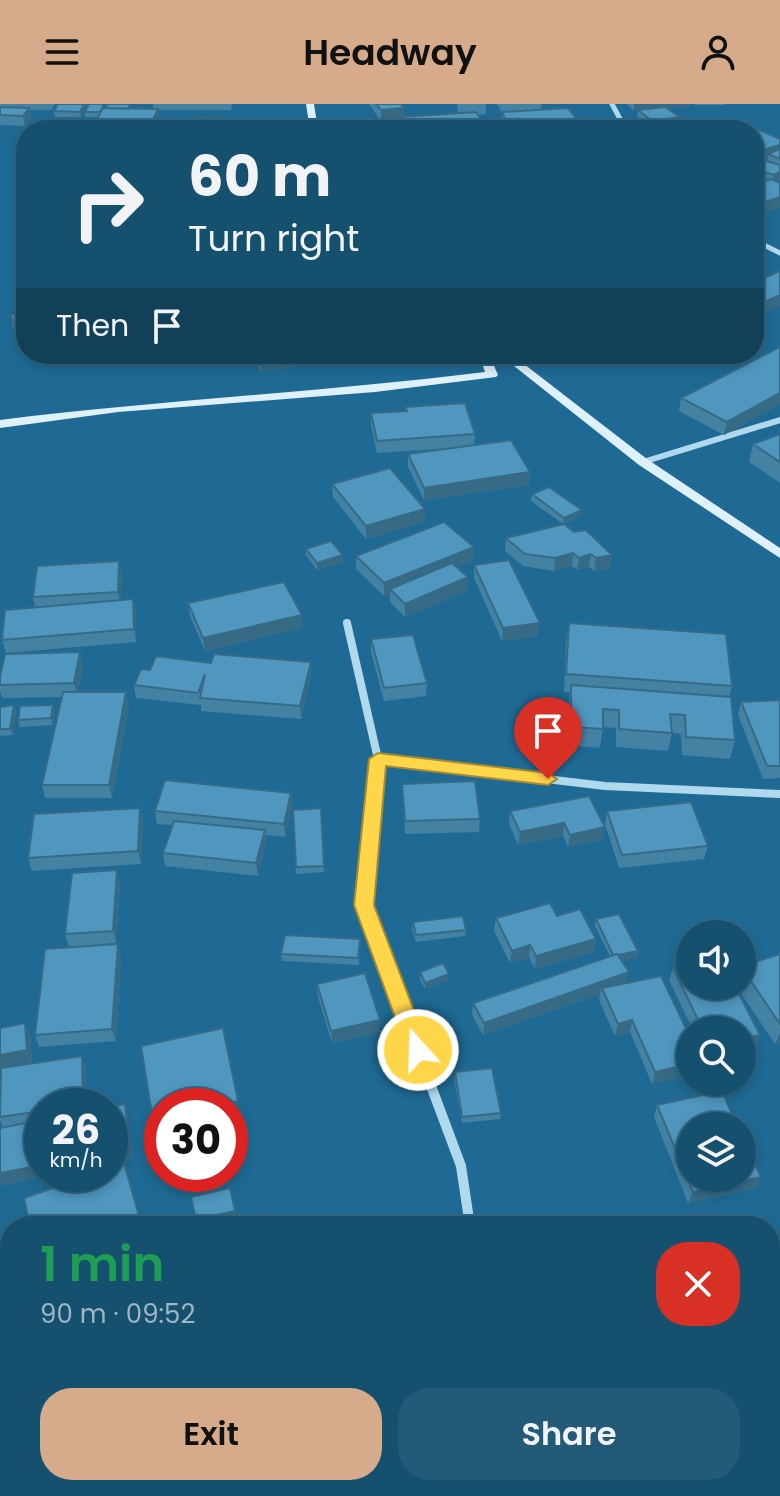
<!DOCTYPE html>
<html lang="en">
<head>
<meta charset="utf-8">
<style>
  :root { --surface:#16506f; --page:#235a77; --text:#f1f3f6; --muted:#9eb5c3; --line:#356782; --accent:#d6ab8b }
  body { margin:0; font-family:Poppins,sans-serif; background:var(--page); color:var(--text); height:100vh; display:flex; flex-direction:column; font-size:30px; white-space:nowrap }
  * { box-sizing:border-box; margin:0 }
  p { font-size:26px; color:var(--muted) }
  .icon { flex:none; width:44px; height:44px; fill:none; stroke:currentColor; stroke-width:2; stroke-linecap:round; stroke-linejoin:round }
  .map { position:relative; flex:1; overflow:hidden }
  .side { position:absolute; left:0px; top:1112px; width:780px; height:280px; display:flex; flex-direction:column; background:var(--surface); border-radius:32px 32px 0 0; box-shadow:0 4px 12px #0003,0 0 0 2px var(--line) }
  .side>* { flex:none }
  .hud { position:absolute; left:16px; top:16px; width:748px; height:244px; border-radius:32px; box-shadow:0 4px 12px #0003,0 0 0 2px var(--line); background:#16506f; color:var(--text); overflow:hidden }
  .controls { position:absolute; left:676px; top:816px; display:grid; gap:16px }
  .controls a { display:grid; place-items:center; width:80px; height:80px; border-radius:50%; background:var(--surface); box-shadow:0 4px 12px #0003,0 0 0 2px var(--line); font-size:40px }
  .speed { position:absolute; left:24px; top:984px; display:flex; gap:16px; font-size:40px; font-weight:700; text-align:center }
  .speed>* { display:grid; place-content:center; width:104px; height:104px; border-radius:50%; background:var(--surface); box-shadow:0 4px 12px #0003,0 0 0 2px var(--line); line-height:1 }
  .speed small { font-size:20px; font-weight:400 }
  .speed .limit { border:12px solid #d22; background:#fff; color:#111 }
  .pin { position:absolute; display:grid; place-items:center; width:68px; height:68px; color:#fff; margin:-82px -34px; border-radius:50% 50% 50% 0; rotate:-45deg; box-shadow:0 0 8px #0007 }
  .pin .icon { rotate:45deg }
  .me { position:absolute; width:88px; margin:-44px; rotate:340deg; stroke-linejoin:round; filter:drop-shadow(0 0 6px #0008) }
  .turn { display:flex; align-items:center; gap:28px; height:168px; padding:0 40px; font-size:36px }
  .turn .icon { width:104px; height:104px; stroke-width:2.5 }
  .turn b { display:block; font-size:56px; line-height:68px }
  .then { display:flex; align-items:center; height:76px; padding:0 40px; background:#0003; gap:16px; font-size:30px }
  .round { display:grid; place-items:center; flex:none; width:84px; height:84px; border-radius:32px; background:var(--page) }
  .summary { display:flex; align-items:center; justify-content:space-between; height:136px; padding:0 40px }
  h1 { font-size:48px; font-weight:600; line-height:60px; color:#1e9e55 }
  .primary-button { display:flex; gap:16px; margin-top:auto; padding:16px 40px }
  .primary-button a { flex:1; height:92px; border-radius:32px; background:var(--accent); color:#111; font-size:32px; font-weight:600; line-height:92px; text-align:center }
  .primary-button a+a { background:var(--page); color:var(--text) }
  header { display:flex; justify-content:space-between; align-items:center; height:104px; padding:0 40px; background:var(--accent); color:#111; font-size:36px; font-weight:600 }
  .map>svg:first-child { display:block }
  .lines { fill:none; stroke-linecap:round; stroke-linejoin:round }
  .street-far3 { stroke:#b1d9ee; stroke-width:5 }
  .street-far2 { stroke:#b1d9ee; stroke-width:6 }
  .street-far1 { stroke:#b1d9ee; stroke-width:8 }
  .street { stroke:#b1d9ee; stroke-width:10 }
  .secondary { fill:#def0fa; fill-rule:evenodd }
  .wall { fill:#4482a3 }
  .shaded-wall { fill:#376a85 }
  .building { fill:#4f97be; stroke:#376a85; stroke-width:2 }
  .route { fill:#ffd54a; stroke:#a68a30; stroke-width:2 }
</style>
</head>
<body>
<header><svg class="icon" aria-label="menu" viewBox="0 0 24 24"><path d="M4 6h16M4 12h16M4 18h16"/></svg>Headway<svg class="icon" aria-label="person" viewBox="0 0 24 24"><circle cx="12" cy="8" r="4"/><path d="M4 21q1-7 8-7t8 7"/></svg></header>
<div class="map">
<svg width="780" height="1392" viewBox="0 0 780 1392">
  <rect width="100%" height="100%" fill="#1e6a94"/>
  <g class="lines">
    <path class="street-far3" d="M612,0l14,26
      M754,136l26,13"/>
    <path class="street-far2" d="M643,358l137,-42"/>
    <path class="street-far1" d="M347,519l31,136 -14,146 34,92
      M378,655l227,27 175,8"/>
    <path class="street" d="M397,891l64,171 9,60
      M465,1392l7,-10"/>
    <path class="secondary" d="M306,0h8l4,26h-8z
      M479,250h10l9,21 -2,2 -121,15 -257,20 -118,16v-8c161,-20 324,-28 485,-48z
      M499,250h12l136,105 133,89v10l-141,-93z"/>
  </g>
  <path class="wall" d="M0,0h55l-4,6h-21l1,8 -6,8 -25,-1z
    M88,0l-7,13h-26l-1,-6z
    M153,0h79l-1,6h-73l1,10 -5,10 -55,-1 -1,-12h-13v-5l46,-3h23z
    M369,0h32l3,4v9l54,-4 -1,-9h29v10l-8,1 7,10v2l13,3h-97l-1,-3v-8l-19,2z
    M497,0h44v5l37,12 23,9h-96l-4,-8 1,-10z
    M627,0h63v2l-24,2 13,15 -28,4 -14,-11 1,-6h4l-8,1z
    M694,0h31v1h-30z
    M234,18v8h-14l1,-6 -3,6h-26v-5z
    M754,26l26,9v42l-2,1 2,1v24l-26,9 6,-33 -6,-2z
    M780,167l-15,42 -11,-5v2v-27z
    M26,208v39l-13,-24 -3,-12z
    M780,243v57l-56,31 -45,-24 2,-13z
    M252,250h100l1,3 -92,15z
    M640,250h42l-24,10z
    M405,303l70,27 -1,11 56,27 -1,13 -105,15 -16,-33v-13l45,-6 -76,5 -6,-27v-13l34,-2z
    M780,330v49l-31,-21 4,-18z
    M332,380l93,25 -1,13 -58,17 -33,-42z
    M532,390l49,22 -17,8 10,8 38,23 -2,13 -16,3 -5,-4 -12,3 -5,-4 -18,5 -31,-5 -18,-15 1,-13 57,-14 -32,-23z
    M474,443l-1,13 -17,7 12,23 -63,27 -15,-15v-8l-6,2 -28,-27v-13z
    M306,445l37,6v7l-26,8 -11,-15z
    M119,457l3,13 -2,26 13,-1 3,13v30l-130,11 -4,-13 33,-33 -2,-10z
    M474,461l64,71 -36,5 -28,-63z
    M188,499l114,12v13l-97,23 -15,-35z
    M569,519l163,63 -3,11 6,43 -5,19 -48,-4 -1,-21 -9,-1 -4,18 -52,-4v-19l-13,-1 -3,21 -32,-3 1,-42 1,-11h-6l2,-51z
    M371,535l56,44 -1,13 -42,5 -13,-49z
    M83,562l-5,26 51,13 -17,93h-67l-3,-13 20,-88 -60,1 -2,-7v-14z
    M311,571l-10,44 -100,-8v-6l-65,-7 -2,-13z
    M780,596v78l-17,1 -25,-64 3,-13z
    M14,601l2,7 -3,23 -13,1v-29z
    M53,601l2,6 -2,14 -33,2 -2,-7z
    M402,680l78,35 -1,13 -74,2z
    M291,689l1,13 -7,31 -19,-2v8l-8,33 -93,-10 -2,-13 9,-28 -15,-1 -2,-13z
    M140,704l3,13 -2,43 -109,7 -4,-13z
    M321,704l3,64 -28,2 -3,-64z
    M510,707l95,16 -3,13 -34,7 -5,-11 -45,9 -9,-21z
    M607,707l101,35 -4,13 -85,9 -14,-44z
    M120,779l-4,60 -47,4 -4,-13z
    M557,812l39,23 -2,13 -59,17 -6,-12 -19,6 -16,-32 2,-13z
    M596,815l42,32 -2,7 -15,3 8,11 -3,11 64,54v38l-38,9 -22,-52 -15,4 -16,-36 1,-6 -117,41 -11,-20 1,-12 137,-47 -15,-30z
    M413,818l53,8 -1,6 -49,6 -4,-13z
    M360,835l-1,26 -77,-4 -1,-7z
    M780,850v89l-5,1 -39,-58h6v-20z
    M121,852l-5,85 -77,6 -4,-12z
    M690,860v22h45l25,49 -5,12 -13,3v-20h-49l-24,-50 4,-12z
    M420,868l29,2v6l-24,9 -5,-10z
    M317,880l63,49 -48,10 -14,-46z
    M25,919l5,12 2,27 -28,5 82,1v38h-44v68l-39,-46 -3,-8v-92z
    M455,968l46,41 -1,6 -38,4 -8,-45z
    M657,1001l99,83 -68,15 -34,-86z
    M780,1240v32l-10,-19 5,-11z"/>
  <path class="shaded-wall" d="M84,0h4l-7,13 -1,-5z
    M634,0h56v2l-56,5z
    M29,4l2,10 -6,8 -2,-10z
    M404,4v10l-23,3v-11z
    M158,5l1,11 -5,10 -1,-10z
    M680,13l-1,6 -28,4 1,-6z
    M780,41v10l-12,-1v5l-10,3 2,-11z
    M780,68v9l-8,5 2,-11z
    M780,93v10l-26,9v-10z
    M758,151l-3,12h-1v-10z
    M780,191v11l-15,7 2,-12z
    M164,250h46v1l-45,6z
    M296,250h56l1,3 -92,15 -1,-12z
    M660,250h22l-24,10z
    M780,289v11l-56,31 3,-13z
    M530,368l-1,13 -105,15v-12z
    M425,405l-1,13 -58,17v-13z
    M582,406l-1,6 -18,8 1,-6z
    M474,443l-1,13 -79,32 -4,-3v5l-6,2v-13z
    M573,449l-1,13 -18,5 1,-13z
    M591,450l-2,13 -12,3 2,-12z
    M343,451v7l-26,8v-7z
    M612,451l-2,13 -16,3 2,-13z
    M119,457l3,13 -2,30 -2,-12z
    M468,473v13l-63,27v-13z
    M133,495l3,13v30l-2,-13z
    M302,511v13l-97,23 -2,-13z
    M540,519l-2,13 -36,5 1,-13z
    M80,548l3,14 -6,30 -3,-13z
    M311,558v13l-10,44 -1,-13z
    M126,588l3,13 -17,93 -3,-13z
    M14,601l2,7 -3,23 -3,-6z
    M53,601l2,6 -2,14 -2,-7z
    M291,689l1,13 -7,31 -1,-13z
    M140,704l3,13 -2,43 -3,-13z
    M564,719l-1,13 -45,9 2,-13z
    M605,723l-3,13 -34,7 2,-12z
    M265,726l1,13 -8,33 -2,-13z
    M117,766l3,13 -4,60 -3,-12z
    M596,835l-2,13 -59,17 1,-13z
    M118,840l3,12 -5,85 -4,-12z
    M530,841l-1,12 -19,6 2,-12z
    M638,847l-2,7 -23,5 1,-7z
    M629,868l-3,13 -24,3 -2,6 -117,41 1,-12z
    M449,870v6l-24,9v-6z
    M380,916v13l-48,10 -1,-12z
    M632,916l-2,12 -15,4 3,-12z
    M25,919l5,12 2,27 -32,6v-13z
    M780,928v11l-5,1z
    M760,931l-5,12 -13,3v-11z
    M82,952l4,12v38h-3v-1z
    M690,960v11l-38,9 3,-12z
    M238,997l2,11 -10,3v-9h-15z
    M125,1000l3,11 5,43 -23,5v-12z
    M162,1015v12l-6,1 -3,-11z
    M42,1061v9h15l-57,12v-13z
    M761,1073l-5,11 -68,15 5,-11z
    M235,1107l1,6 -39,9 -1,-6z
    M10,1345v11l-10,3v-11z"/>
  <path class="building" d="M58,0h26l-4,8 -26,-1z
    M89,0h15l-4,8h-15z
    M108,0h22l-2,5 -23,-1z
    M376,0h25l3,4 -23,2z
    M0,3l29,1 -6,8 -23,-1z
    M665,3l15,10 -28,4 -14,-11z
    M103,4l55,1 -5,11 -56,-1z
    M568,4l10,13 15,-1 8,10h-91l-8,-18z
    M476,8l9,13 -78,5 -7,-13z
    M195,13l26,1 -4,8 -25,-1z
    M222,17l12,1 -2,5h-12z
    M496,22l2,4h-38l-1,-2z
    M757,25l23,10v6l-20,6 -6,-2v-19z
    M780,45v10l-12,-5z
    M754,53l26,8v7l-6,3 -20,-6z
    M771,75l9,4v14l-26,9v-21z
    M780,167v24l-13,6 -13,-6v-12z
    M26,208v31l-16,-28z
    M780,243v46l-53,29 -46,-24z
    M258,250h38l-36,6z
    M465,299l10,31 -98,7 -6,-28 36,-2 -2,-4z
    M780,330v28l-27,-18z
    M511,336l19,32 -106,16 -16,-34z
    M390,364l35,41 -59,17 -34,-42z
    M549,383l33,23 -18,8 -32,-24z
    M444,418l30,25 -90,36 -28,-27z
    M564,420l10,8 12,-2 26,25 -16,3 -5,-4 -12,4 -6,-5 -18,5 -30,-4 -19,-16z
    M331,437l12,14 -26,8 -11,-14z
    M509,456l31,63 -37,5 -29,-63z
    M119,457l-1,31 -85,5 4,-31z
    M452,459l16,14 -63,27 -15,-15z
    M284,478l18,33 -99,23 -15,-35z
    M133,495l1,30 -132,11 3,-30z
    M569,519l157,11 6,52 -166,-12z
    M413,531l14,48 -43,5 -13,-49z
    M80,548l-6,31 -74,2v-8l5,-23z
    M214,550l97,8 -11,44 -100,-8 5,-24 -7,19 -64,-8 7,-16 9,1 6,-14 55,7z
    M571,581l160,12 4,43 -49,-3 -1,-22 -15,-1 2,19 -53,-4v-19l-16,-1v20l-32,-2z
    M63,588h63l-17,93h-67z
    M780,596v66h-13l-26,-64z
    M14,601l-4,24h-10v-22z
    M53,601l-2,13 -33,2 2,-14z
    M165,676l126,13 -7,31 -129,-13z
    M475,677l5,38 -75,2 -3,-37z
    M589,692l16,31 -35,8 -6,-12 -44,9 -10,-21z
    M691,698l17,44 -86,9 -15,-44z
    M140,704l-2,43 -110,7 6,-44z
    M321,704l3,58 -28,1 -3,-57z
    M174,717l91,9 -9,33 -93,-10z
    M117,766l-4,61 -48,3 7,-61z
    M550,799l7,13 23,-7 16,30 -60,17 -6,-11 -18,6 -16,-33z
    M619,810l19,37 -20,4 -1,-1 -4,1 -17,-36z
    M463,812l3,14 -50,5 -3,-13z
    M285,831l75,4 -2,19 -77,-4z
    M118,840l-6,85 -77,6 10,-86z
    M617,850l12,18 -145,51 -11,-20z
    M780,850v70l-38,-56v-2z
    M443,859l6,11 -24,9 -5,-11z
    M690,860v22h45l25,49 -18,4v-9h-39l-30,-62z
    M365,869l15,47 -49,11 -14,-47z
    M661,872l29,61v27l-35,8 -23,-52 -14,4 -16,-36z
    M25,919l2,27 -27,5v-27z
    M223,924l15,73 -23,5h-53v13l-9,2 -12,-75z
    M82,952l1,49 -10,1h-31v5l-42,6 1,-49z
    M492,964l9,45 -39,4 -7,-45z
    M722,987l15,35h-47v52h52v-42l19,41 -68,15 -36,-87z
    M125,1000l5,43 -20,4v-44z
    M42,1016v45l-42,8v-45z
    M124,1059l18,63h-112l-6,-28 69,-24h17v-6z
    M230,1084l5,23 -39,9 -5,-23z
    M260,1110l3,12h-50z
    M10,1233v112l-10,3v-112z
    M780,1240v11l-5,-9z
    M94,1382h70l3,10h-97z"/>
  <path class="route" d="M378,649l170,20 9,6 -9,6 -162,-19 -12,139 55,145 -4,7 -7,2 -8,-2 -3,-7 -53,-145 15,-146z"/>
</svg>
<div class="controls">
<a><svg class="icon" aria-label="sound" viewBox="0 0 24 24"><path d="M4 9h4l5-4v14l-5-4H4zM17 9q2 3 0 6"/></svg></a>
<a><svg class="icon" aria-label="search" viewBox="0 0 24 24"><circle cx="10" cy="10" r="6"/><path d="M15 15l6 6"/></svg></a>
<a><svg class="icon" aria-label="layers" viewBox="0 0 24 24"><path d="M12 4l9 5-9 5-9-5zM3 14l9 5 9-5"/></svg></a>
</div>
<div class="speed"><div>26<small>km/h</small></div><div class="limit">30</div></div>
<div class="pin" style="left:548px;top:675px;background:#d93025"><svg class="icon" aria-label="arrive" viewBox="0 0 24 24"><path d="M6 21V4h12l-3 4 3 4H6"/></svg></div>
<svg class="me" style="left:418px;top:946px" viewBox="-20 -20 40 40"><circle r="17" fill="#ffd54a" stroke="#fff" stroke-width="3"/><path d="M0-11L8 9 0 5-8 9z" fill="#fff"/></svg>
<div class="hud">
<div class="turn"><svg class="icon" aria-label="right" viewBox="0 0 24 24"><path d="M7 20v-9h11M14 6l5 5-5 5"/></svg><div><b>60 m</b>Turn right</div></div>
<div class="then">Then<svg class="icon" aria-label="arrive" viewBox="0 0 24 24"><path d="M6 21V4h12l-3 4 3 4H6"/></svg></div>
</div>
<section class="side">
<div class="summary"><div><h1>1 min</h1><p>90 m · 09:52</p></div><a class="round" style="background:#d93025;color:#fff"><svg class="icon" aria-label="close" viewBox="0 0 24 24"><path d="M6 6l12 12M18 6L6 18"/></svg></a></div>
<div class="primary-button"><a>Exit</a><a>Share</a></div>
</section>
</div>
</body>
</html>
